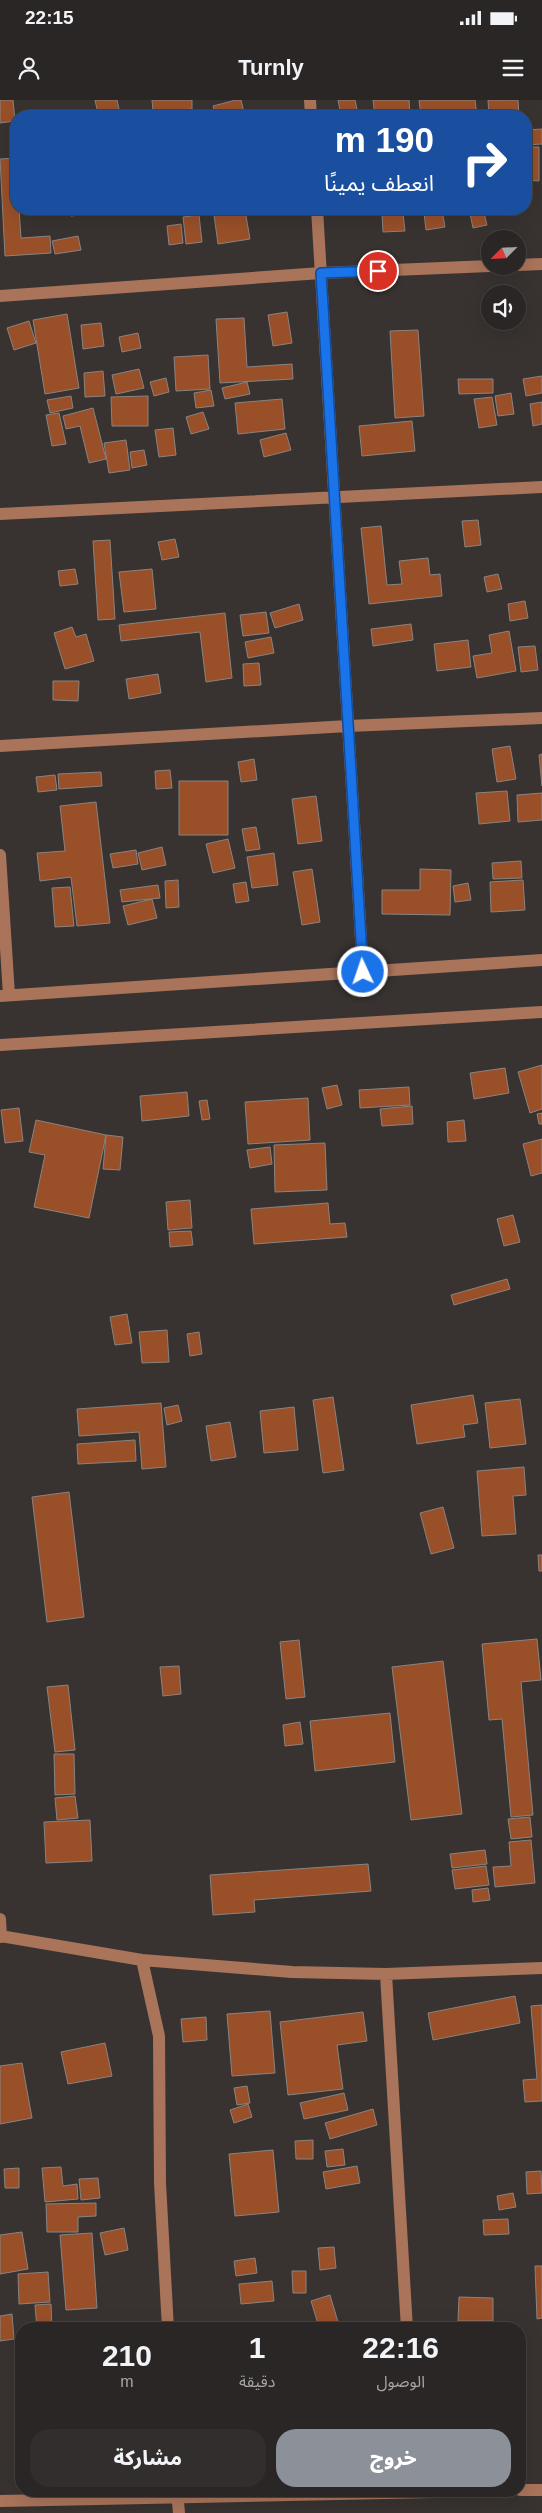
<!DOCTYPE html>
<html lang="ar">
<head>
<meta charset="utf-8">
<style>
  :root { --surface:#2a2625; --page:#322e2d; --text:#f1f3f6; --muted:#a5a5a7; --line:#464342; --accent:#8c9099 }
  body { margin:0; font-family:Helvetica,"Noto Sans Arabic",sans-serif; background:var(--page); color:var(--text); direction:rtl; height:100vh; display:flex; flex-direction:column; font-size:19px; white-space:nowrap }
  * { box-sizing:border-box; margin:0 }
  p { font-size:16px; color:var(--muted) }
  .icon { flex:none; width:28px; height:28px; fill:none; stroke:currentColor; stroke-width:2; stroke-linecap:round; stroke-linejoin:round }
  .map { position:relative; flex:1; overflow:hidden; direction:ltr }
  .drawer { position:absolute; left:15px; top:2222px; width:511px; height:175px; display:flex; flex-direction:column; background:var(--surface); border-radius:20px; box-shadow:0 5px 20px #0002,0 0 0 1px var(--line); direction:rtl }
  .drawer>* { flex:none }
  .top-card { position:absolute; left:10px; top:10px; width:522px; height:105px; border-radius:20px; box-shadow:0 5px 20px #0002,0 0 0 1px var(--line); direction:rtl; background:#1a4fa0; color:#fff; overflow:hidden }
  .needle { width:32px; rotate:246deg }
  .fabs { position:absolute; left:481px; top:130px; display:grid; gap:10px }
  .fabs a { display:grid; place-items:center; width:45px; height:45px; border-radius:50%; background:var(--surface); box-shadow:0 5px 20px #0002,0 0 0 1px var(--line); font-size:25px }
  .pin { position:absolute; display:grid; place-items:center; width:42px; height:42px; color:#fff; margin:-21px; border:2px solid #fff; border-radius:50%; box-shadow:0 1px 5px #0007 }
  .me { position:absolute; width:55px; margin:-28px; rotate:357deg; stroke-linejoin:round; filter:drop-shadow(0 0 4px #0008) }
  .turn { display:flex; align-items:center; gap:18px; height:105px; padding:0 15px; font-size:22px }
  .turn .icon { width:65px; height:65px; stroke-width:2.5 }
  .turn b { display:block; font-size:35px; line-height:42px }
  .eta { display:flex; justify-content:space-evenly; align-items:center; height:85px; text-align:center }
  .eta b { font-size:30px; font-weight:800; line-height:35px }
  .button { display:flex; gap:10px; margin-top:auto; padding:10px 15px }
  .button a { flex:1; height:58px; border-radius:20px; background:var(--accent); color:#fff; font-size:20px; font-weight:800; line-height:58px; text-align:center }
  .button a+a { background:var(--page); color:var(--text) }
  .status { display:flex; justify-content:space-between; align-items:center; height:35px; padding:0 25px; background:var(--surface); direction:ltr }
  .status svg { height:14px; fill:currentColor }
  header { display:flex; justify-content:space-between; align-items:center; height:65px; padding:0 15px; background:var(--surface); font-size:22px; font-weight:800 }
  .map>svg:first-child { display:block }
  .building { fill:#995029; stroke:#898381 }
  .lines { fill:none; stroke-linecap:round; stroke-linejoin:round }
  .minor { stroke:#a9745a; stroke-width:12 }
  .route-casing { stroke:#114b97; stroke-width:12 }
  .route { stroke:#1a73e8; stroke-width:9 }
</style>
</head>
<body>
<div class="status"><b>22:15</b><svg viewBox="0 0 49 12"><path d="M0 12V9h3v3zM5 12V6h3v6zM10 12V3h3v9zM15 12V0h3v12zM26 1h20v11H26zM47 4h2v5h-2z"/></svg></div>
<header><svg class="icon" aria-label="menu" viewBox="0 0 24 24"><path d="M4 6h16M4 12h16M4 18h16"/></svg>Turnly<svg class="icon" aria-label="person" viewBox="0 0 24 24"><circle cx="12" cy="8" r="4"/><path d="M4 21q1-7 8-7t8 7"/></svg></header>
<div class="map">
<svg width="542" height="2413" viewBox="0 0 542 2413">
  <rect width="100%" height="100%" fill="#383331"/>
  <path class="building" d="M0,0h13l2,21 -15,2z
    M95,0h22l2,9 -21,5z
    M152,0h40v9l-39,3z
    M236,0h5l4,16h-29l-3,-10z
    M338,0h17l3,14 -17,2z
    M373,0h36l1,16h-35z
    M419,0h56l2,16h-56z
    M488,0h30l1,16h-30z
    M132,12l1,4h-25z
    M542,29v15l-16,1v-15z
    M526,47h13v34l-13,-1z
    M16,58v51h3l2,29 29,-2 1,17 -46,3 -5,-97z
    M70,109h17v5l-16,2z
    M469,109h14l4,16 -14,3z
    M245,110l5,29 -32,5 -4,-29z
    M442,110l3,17 -19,3 -2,-17z
    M403,113l2,18 -22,1 -1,-17z
    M199,115l3,27 -16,2 -3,-27z
    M181,124l2,19 -14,2 -2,-19z
    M78,136l3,14 -26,4 -3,-13z
    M287,212l5,31 -19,3 -5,-31z
    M67,214l12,74 -34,6 -12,-74z
    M244,218l3,49 45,-3 1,15 -73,4 -4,-64z
    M29,221l7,22 -22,7 -7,-22z
    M101,223l3,23 -21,3 -2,-24z
    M418,230l6,86 -29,2 -5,-87z
    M138,233l3,15 -19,4 -3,-15z
    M208,255l2,34 -34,2 -2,-34z
    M139,269l5,19 -28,6 -4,-19z
    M103,271l2,25 -20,1 -1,-24z
    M542,276v17l-16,3 -3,-17z
    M166,278l3,14 -15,4 -4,-14z
    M458,279h35v14l-34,1z
    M247,282l3,12 -25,5 -3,-11z
    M211,290l3,16 -18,2 -2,-15z
    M511,293l3,21 -16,2 -3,-20z
    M71,296l2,12 -23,5 -3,-13z
    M148,296v30h-36l-1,-29z
    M492,297l5,28 -18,3 -5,-29z
    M282,299l3,30 -47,5 -3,-31z
    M542,302v22l-9,2 -3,-22z
    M93,308l13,51 -17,4 -9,-37 -14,3 -3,-13z
    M203,312l6,17 -18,5 -5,-17z
    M59,313l7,31 -14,2 -6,-31z
    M412,321l3,30 -53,5 -3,-30z
    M173,328l3,27 -17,2 -4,-27z
    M286,333l5,17 -27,7 -4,-17z
    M126,340l4,30 -21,3 -5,-30z
    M144,350l3,15 -15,3 -2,-16z
    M478,420l3,25 -16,2 -3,-26z
    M381,426l6,59 15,-1 -3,-23 29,-3 2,17 10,-1 2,22 -73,8 -8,-76z
    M175,439l4,18 -17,3 -4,-18z
    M110,440l5,79 -17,1 -5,-79z
    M75,469l3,15 -18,2 -2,-15z
    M152,469l4,40 -32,3 -5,-40z
    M498,474l4,15 -15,3 -3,-15z
    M525,501l3,17 -18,3 -2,-17z
    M299,504l4,16 -28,8 -5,-15z
    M266,512l3,21 -26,3 -3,-21z
    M225,513l7,65 -26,4 -6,-50 -79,9 -2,-16z
    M411,524l2,16 -40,6 -2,-17z
    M72,527l4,10 10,-3 8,27 -29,8 -11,-36z
    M509,531l7,40 -39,7 -4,-22 19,-3 -3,-18z
    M271,537l3,16 -26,5 -3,-16z
    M468,540l3,27 -34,4 -3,-27z
    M535,546l3,24 -17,2 -3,-25z
    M259,563l2,22 -17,1 -1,-22z
    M158,574l3,19 -32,6 -3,-20z
    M53,581h26l-1,20 -25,-1z
    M510,646l6,33 -19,3 -5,-33z
    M542,654v32l-3,-31z
    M254,659l3,21 -16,2 -3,-20z
    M170,670l2,18 -16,1 -1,-18z
    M101,672l1,14 -43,3 -1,-15z
    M55,675l2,15 -19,2 -2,-15z
    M179,681h49v54h-49z
    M507,691l3,30 -31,3 -3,-31z
    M542,693v27l-24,2 -1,-27z
    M316,696l6,45 -24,3 -6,-45z
    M96,702l14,121 -33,3 -6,-49 -31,4 -3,-28 28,-2 -5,-45z
    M256,727l4,22 -14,2 -4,-22z
    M228,739l7,29 -22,5 -7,-29z
    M162,747l4,18 -24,5 -4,-17z
    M136,750l2,14 -25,4 -3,-14z
    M274,753l4,32 -26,3 -5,-31z
    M521,761l1,17 -29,1 -1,-16z
    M312,769l8,53 -18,3 -9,-53z
    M420,769l31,1 -1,45 -68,-1v-24h38z
    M178,780l1,27 -13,1 -1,-27z
    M523,780l2,30 -34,2 -1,-30z
    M246,782l3,19 -13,2 -3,-19z
    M468,783l3,17 -16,2 -2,-16z
    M158,785l2,13 -38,4 -2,-12z
    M70,787l4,39 -19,1 -3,-39z
    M152,799l5,19 -29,7 -5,-19z
    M542,965v44l-12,4 -12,-41z
    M505,968l4,25 -35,6 -4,-26z
    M337,985l5,20 -15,4 -5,-21z
    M409,987l1,18 -50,3 -1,-18z
    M187,992l2,24 -47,5 -2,-25z
    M308,998l2,42 -62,4 -3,-42z
    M207,1000l3,19 -8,1 -3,-19z
    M412,1006l1,18 -31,2 -2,-17z
    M19,1008l4,33 -18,2 -4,-33z
    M542,1013v11h-3l-2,-10z
    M36,1020l70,15 -17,83 -55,-11 11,-52 -16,-3z
    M464,1020l2,21 -18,1 -1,-20z
    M106,1035l17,2 -3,33 -17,-1z
    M542,1039v34l-11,3 -8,-32z
    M325,1043l2,47 -52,2 -1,-47z
    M270,1047l2,17 -22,4 -3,-18z
    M190,1100l2,28 -24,2 -2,-28z
    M328,1103l2,21 15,-1 2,14 -93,7 -3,-35z
    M513,1115l7,27 -16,4 -7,-27z
    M191,1131l2,14 -23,2 -1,-15z
    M507,1179l3,10 -56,16 -3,-10z
    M127,1214l5,29 -17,2 -5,-28z
    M167,1230l2,32 -27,1 -3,-31z
    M199,1232l3,22 -12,2 -3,-22z
    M473,1295l5,28 -15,2 2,12 -48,7 -6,-39z
    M333,1297l11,73 -21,3 -10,-73z
    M520,1299l6,45 -36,4 -5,-45z
    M161,1303l5,64 -24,2 -3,-37 -60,4 -2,-27z
    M178,1305l4,16 -15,4 -3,-17z
    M294,1307l4,43 -34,3 -4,-42z
    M230,1322l6,35 -25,4 -5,-35z
    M135,1340l1,21 -58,3 -1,-20z
    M524,1367l2,28 -13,1 3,38 -34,2 -5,-65z
    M69,1392l15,125 -37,5 -15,-125z
    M443,1407l11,41 -23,6 -11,-41z
    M538,1455h4v16h-3z
    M537,1539l4,41 -20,2 12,133 -22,2 -9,-98 -13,1 -7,-76z
    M299,1540l6,57 -19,2 -6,-57z
    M443,1561l19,153 -51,6 -19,-153z
    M179,1566l2,28 -18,2 -3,-29z
    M68,1585l7,65 -20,2 -8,-65z
    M390,1613l5,49 -80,9 -5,-50z
    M300,1622l3,22 -18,2 -2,-21z
    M54,1654h20l1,40 -20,1z
    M75,1696l3,22 -21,2 -2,-22z
    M530,1717l2,20 -21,2 -3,-20z
    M90,1720l2,41 -46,2 -2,-41z
    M531,1740l4,43 -40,4 -2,-20 18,-1 -2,-24z
    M485,1750l2,14 -35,4 -2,-14z
    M368,1764l3,27 -117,9 1,12 -42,3 -3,-40z
    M486,1766l3,19 -34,4 -3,-19z
    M488,1788l2,12 -17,2 -1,-12z
    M515,1896l5,27 -87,17 -5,-27z
    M542,1905v96l-17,1 -2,-22 14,-1 -6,-73z
    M270,1911l5,62 -43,3 -5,-62z
    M363,1912l4,29 -30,4 6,44 -55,6 -8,-73z
    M206,1917l1,23 -24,2 -2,-23z
    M105,1943l7,33 -44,8 -7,-32z
    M22,1963l10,55 -32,6v-58z
    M247,1986l3,17 -13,2 -3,-17z
    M344,1993l4,17 -44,9 -4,-16z
    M248,2004l4,13 -18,6 -4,-13z
    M373,2009l4,16 -47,14 -5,-16z
    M313,2040v19h-17l-1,-18z
    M343,2049l2,16 -18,2 -2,-16z
    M273,2050l6,62 -44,4 -6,-62z
    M357,2066l3,17 -34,6 -3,-17z
    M61,2067l2,19 14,-2 1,15 -33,3 -3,-34z
    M19,2068v20h-14l-1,-19z
    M541,2071l1,22 -15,1 -1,-22z
    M98,2078l2,20 -19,2 -2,-21z
    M513,2093l3,14 -17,3 -2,-14z
    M96,2103v13l-18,1v15h-31l-1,-28z
    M508,2119l1,15 -25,1 -1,-15z
    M124,2128l4,22 -23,5 -5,-22z
    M22,2132l6,37 -28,5v-39z
    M92,2133l5,75 -31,2 -6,-75z
    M334,2147l2,21 -16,2 -2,-22z
    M255,2158l2,15 -21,3 -2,-15z
    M535,2166h7v52l-5,1z
    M292,2171h14v22h-13z
    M48,2172l2,30 -31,2 -1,-30z
    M272,2181l2,20 -33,3 -2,-20z
    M330,2195l8,27 -19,5 -8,-26z
    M459,2197l34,1v23h-35z
    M51,2204l1,25h-15l-2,-24z
    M12,2214l2,25 -14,2v-25z
    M290,2223v6h-83z"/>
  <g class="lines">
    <path class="minor" d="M310,0l1,16
      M317,109l46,763
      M518,165l24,-1
      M0,196l321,-23 169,-7
      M0,414l542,-27
      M0,646l348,-20 194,-8
      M0,755l9,140
      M0,896l542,-36
      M0,945l542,-33
      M0,1819l1,18
      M0,1836l142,24 150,12 94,2 156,-6
      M142,1860l17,76 1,147 8,146
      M386,1874l21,355
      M520,2390h22
      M177,2391l2,22
      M0,2401l481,-10"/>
  </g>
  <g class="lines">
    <g class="route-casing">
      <path id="route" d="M363,872l-42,-699 57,-2"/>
    </g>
    <use href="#route" class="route"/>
  </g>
</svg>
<div class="fabs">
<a><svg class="needle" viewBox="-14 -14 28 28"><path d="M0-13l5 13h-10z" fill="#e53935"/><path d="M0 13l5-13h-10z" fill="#a5a5a7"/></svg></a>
<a><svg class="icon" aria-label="sound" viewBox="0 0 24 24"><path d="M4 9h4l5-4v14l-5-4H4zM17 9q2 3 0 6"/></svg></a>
</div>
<div class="pin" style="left:378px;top:171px;background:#d93025"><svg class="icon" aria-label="arrive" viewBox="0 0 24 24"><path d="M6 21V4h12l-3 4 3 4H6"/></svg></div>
<svg class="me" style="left:363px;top:872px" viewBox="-20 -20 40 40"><circle r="17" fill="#1a73e8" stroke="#fff" stroke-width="3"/><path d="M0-11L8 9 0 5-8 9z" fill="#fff"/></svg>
<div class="top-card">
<div class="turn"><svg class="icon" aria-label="right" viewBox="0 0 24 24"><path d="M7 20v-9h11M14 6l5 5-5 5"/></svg><div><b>190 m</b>انعطف يمينًا</div></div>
</div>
<section class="drawer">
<div class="eta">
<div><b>22:16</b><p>الوصول</p></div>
<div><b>1</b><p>دقيقة</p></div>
<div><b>210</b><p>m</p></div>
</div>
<div class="button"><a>خروج</a><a>مشاركة</a></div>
</section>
</div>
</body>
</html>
